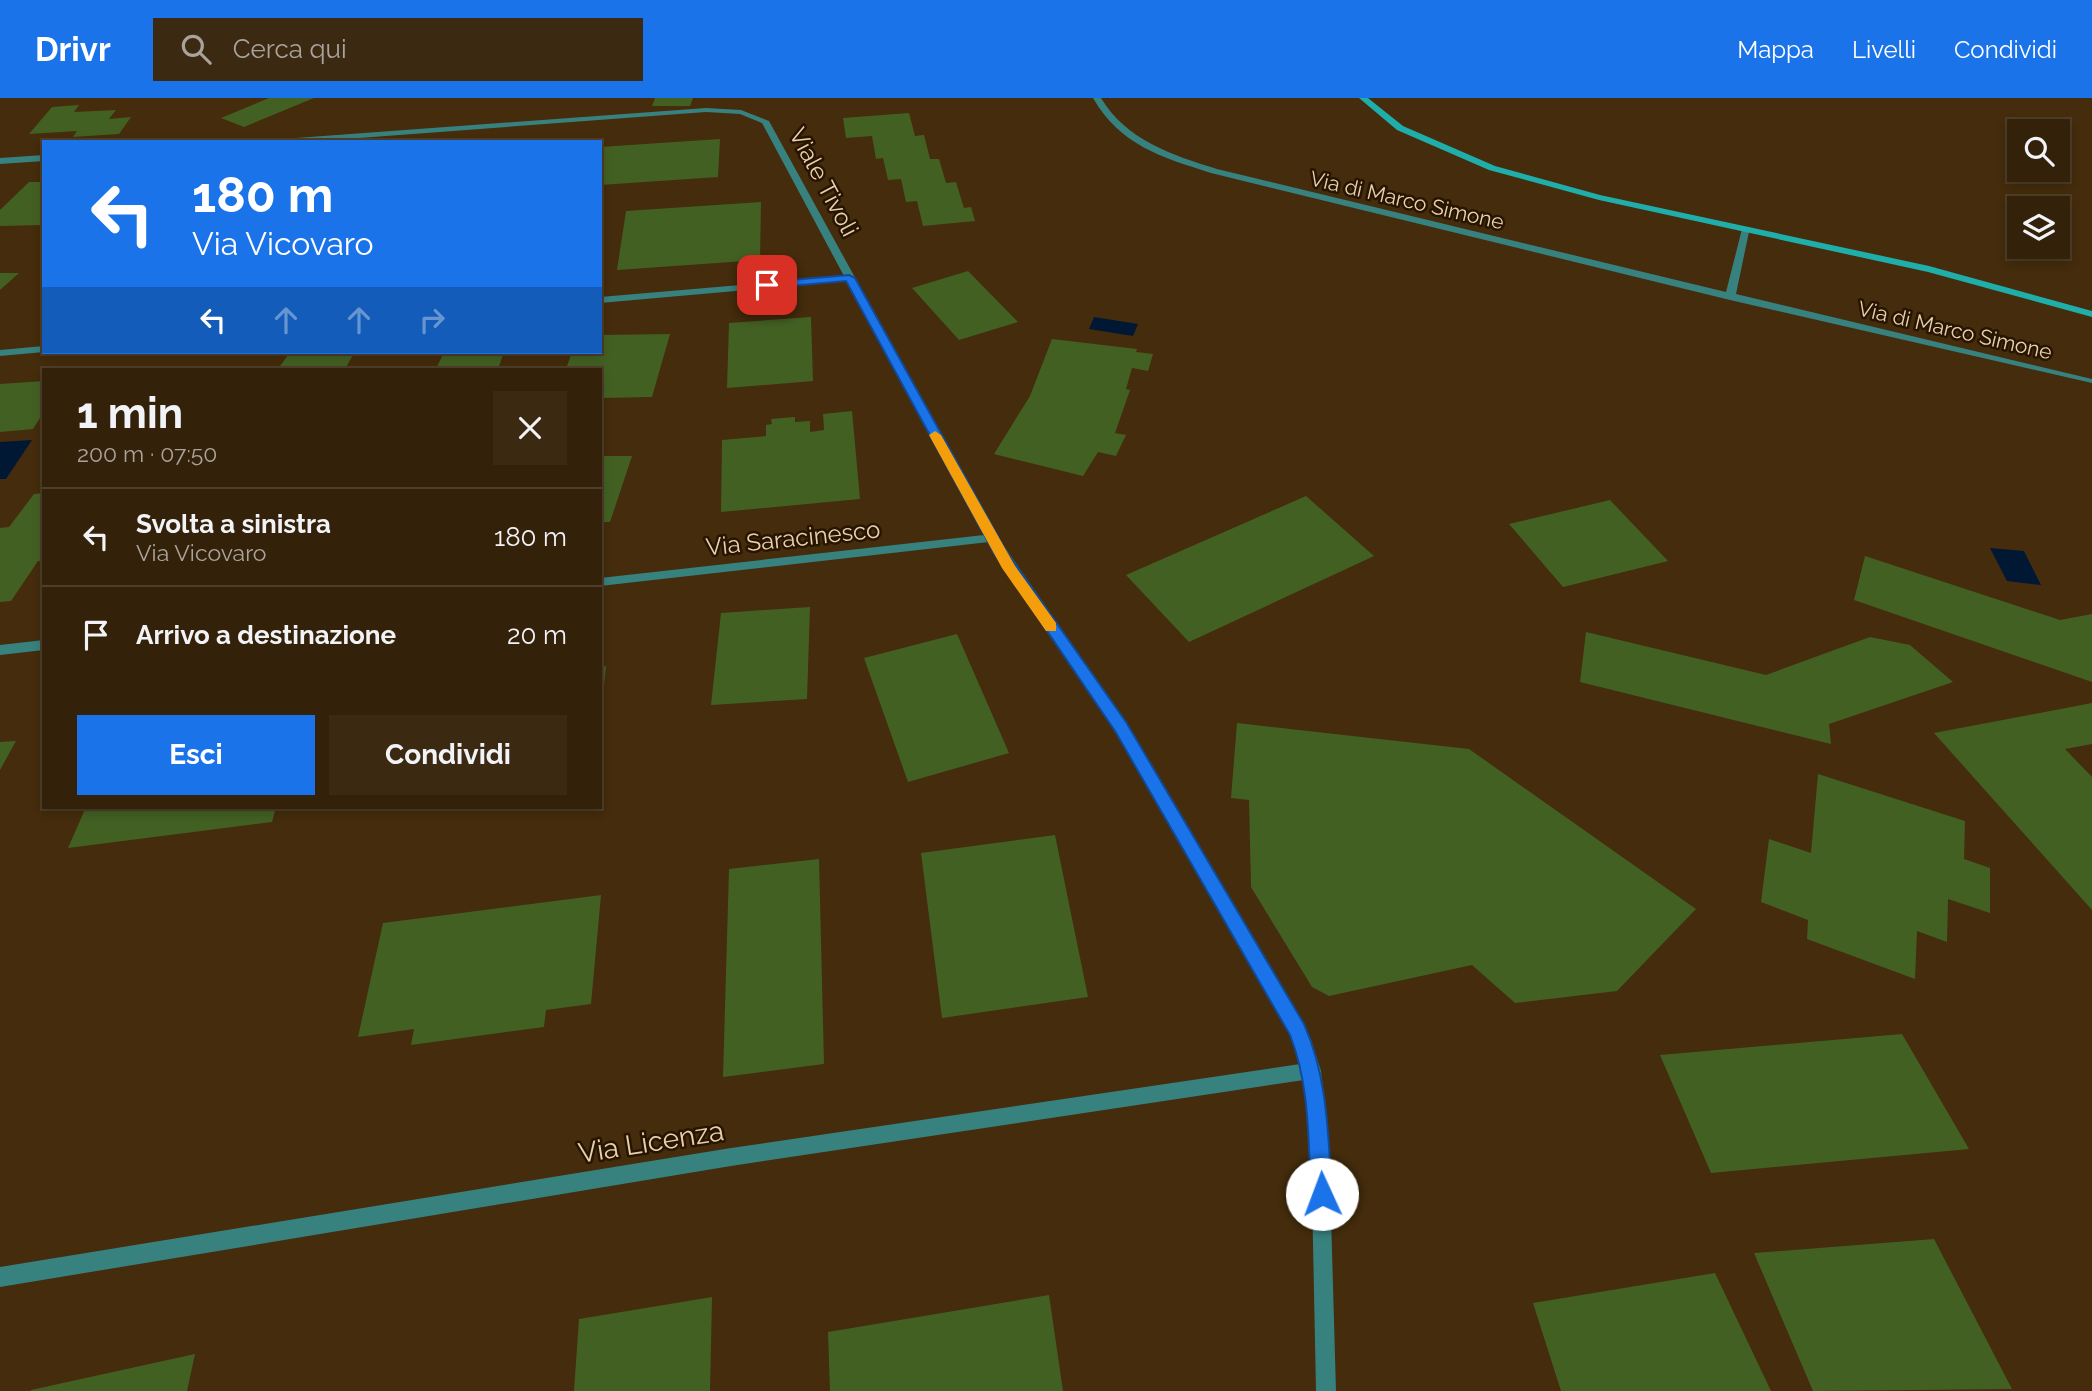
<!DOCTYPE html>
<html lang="it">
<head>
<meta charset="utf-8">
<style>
  :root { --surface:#332109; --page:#3b2912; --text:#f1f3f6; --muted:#a9a39c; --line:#4e3e2a; --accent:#1a73e8 }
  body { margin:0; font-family:Raleway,sans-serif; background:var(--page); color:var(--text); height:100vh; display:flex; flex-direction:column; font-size:26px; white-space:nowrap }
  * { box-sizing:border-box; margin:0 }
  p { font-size:23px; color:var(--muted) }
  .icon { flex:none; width:38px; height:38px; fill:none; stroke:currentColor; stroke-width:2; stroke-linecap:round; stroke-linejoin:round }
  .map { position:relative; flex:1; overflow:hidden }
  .details { position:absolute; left:42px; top:270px; width:560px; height:441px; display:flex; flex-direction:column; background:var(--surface); border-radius:0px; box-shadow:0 4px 10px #0003,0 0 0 2px var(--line) }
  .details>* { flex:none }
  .guide { position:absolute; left:42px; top:42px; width:560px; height:214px; border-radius:0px; box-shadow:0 4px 10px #0003,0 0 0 2px var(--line); background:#1a73e8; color:#fff; overflow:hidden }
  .tools { position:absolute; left:2007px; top:21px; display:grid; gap:14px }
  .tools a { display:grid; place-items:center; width:63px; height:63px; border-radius:0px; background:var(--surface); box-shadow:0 4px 10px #0003,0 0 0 2px var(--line); font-size:35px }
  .pin { position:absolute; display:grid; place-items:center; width:60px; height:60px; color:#fff; margin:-30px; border-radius:14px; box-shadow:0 4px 10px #0006 }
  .me { position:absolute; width:77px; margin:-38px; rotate:358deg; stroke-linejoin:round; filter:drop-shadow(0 0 5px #0008) }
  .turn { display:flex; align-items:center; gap:24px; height:147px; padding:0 35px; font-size:32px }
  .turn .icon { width:91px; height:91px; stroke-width:2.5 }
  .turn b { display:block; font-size:49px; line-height:60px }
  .lanes { display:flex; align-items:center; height:66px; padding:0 35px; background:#0003; justify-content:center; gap:35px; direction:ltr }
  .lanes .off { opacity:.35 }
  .round { display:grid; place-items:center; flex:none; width:74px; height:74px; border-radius:0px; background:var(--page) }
  .head { display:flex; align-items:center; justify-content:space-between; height:119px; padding:0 35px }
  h1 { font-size:42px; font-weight:700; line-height:52px }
  .button { display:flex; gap:14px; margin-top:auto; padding:14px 35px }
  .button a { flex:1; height:80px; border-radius:0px; background:var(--accent); color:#fff; font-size:28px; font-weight:700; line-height:80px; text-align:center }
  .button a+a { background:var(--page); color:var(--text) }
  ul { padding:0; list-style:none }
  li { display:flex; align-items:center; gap:21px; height:98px; padding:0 35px; border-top:2px solid var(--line) }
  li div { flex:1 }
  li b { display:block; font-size:26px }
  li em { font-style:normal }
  header { display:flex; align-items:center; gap:42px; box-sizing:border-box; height:98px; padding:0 35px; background:var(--accent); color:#fff }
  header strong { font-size:33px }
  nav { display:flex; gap:38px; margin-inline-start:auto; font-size:24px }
  .search { width:490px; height:63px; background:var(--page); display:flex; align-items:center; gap:18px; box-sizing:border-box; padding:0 24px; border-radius:0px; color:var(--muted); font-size:26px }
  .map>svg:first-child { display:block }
  .water { fill:#001833 }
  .building { fill:#436023 }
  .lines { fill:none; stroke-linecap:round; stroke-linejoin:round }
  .street { fill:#37817e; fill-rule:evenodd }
  .secondary { fill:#1faea9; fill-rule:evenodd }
  .route { fill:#1a73e8; stroke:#114b97; stroke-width:2 }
  .slow { fill:#f59e0b }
  .labels { text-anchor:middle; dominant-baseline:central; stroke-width:5; stroke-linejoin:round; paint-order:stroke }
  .far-street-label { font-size:21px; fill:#e8cfb2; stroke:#271500 }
  .street-label { font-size:24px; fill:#e8cfb2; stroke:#271500 }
  .near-street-label { font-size:28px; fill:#e8cfb2; stroke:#271500 }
</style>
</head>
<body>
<header>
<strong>Drivr</strong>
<div class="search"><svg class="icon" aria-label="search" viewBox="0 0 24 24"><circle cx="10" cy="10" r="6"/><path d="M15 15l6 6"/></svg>Cerca qui</div>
<nav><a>Mappa</a><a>Livelli</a><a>Condividi</a></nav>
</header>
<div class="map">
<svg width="2092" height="1293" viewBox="0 0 2092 1293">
  <rect width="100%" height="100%" fill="#442c0c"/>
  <path class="water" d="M1094,219l44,7 -5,12 -44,-7z
    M32,342l-26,39h-6v-37z
    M1990,450l34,3 17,34 -34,-4z"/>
  <path class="building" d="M269,0h45l-70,29 -23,-9z
    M655,0h38l-3,8h-38z
    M79,7l-5,7 42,-2 -7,9 22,-2 -12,17 -46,3 4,-6 -48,3 23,-27z
    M909,15l6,23 9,-1 6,24h9l7,24 10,-1 8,26 7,-1 4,14 -52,5 -6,-25 -11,1 -5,-23 -13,1 -5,-22 -7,1 -4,-23 -26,2 -3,-20z
    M720,41l-2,38 -118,8v-38z
    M29,84h15v43l-44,1v-16z
    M761,104l-1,58 -143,10 9,-59z
    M968,173l50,51 -59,18 -47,-52z
    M0,175h19l-19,17z
    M811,219l2,64 -86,7 2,-65z
    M670,236l-18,63 -52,1v-29h-34l6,-17h28v-17z
    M1052,241l85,10 -1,3 17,2 -5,17 -16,-3 -6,21 4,1 -15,43 11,2 -10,21 -18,-4 -15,24 -89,-22 36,-58z
    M444,254h60l-6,17h-62z
    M288,257h65l-8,14h-67z
    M44,283v31l-11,17 -33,3v-48z
    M852,313l8,88 -139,13 1,-72 44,-4v-11l6,-1 -1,-5 24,-2v5l15,-1v11l14,-2 -1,-16z
    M600,358h32l-22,66h-10z
    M44,395v68h-6l-27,40 -11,1v-74l9,-1 25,-33z
    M1306,398l68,60 -185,86 -63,-67z
    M1610,402l58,61 -105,26 -54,-63z
    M1865,458l195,64 32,-6v68l-238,-82z
    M810,509l-3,92 -96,6 10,-92z
    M1586,534l180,43 104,-38 40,8 43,37 -124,42 2,20 -251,-62z
    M957,536l52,119 -101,29 -44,-124z
    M606,568l-4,41h-2v-40z
    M2092,605v41l-27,5 27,28v133l-158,-177z
    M1237,625l232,26 227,160 -79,82 -102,12 -43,-38 -143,31 -17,-9 -61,-100 -2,-87 -18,-2z
    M16,643l-16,29v-28z
    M1818,676l147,47 -1,38 26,9v45l-42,-14 -1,43 -30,-11 -2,48 -108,-40 1,-19 -47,-18 8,-63 42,14z
    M86,709h190l-4,15 -204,26z
    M1055,737l33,162 -146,21 -21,-165z
    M819,761l5,205 -101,13 6,-208z
    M601,797l-10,109 -45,6 -2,17 -133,18 3,-16 -56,8 25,-114z
    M1902,936l67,115 -258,24 -51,-118z
    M1934,1141l78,150 -199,2 -59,-138z
    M1715,1175l56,118h-210l-28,-88z
    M1049,1197l14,96h-233l-2,-59z
    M712,1199l-2,94h-136l5,-72z
    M195,1256l-8,37h-156v-1z"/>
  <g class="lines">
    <path class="street" d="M1093,0h8c25,42 71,57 116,71l509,123 16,-63 8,-2 -14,67 356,85v4l-362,-83 -519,-127c-50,-16 -91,-28 -118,-75z
      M706,10l35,2 28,11 228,415 129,186 184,315 11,34 8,74 7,246h-20l-5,-246 -7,-65 -573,86 -731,121v-20l731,-119 569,-84 -4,-19 -180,-315 -127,-188 -389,44v-8l384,-43 -137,-254 -247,22v-6l244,-21 -82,-153 -22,-9 -34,-2 -400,30h-41l4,-2z
      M44,57v6l-44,3v-6z
      M44,248v6l-44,4v-6z
      M44,542v10l-44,5v-10z"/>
    <path class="secondary" d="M1359,0h9l35,28 92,40 105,29 329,71 163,45v6l-164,-45 -329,-72 -110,-30 -92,-40z"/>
  </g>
  <path class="route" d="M849,177l6,3 151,273 120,171 178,302c24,54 24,111 28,170l-3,7 -7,3 -8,-3 -3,-7c-3,-54 -1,-108 -21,-159l-175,-304 -121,-178 -148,-272 -79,7 -5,-3 5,-3z"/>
  <path class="slow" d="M935,333l6,4 74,131 41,57v8h-10l-44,-63 -73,-133z"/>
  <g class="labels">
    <g class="far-street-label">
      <text transform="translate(1407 102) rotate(13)">Via di Marco Simone</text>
      <text transform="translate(1955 232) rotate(13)">Via di Marco Simone</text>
    </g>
    <g class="street-label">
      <text transform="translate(824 84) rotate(62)">Viale Tivoli</text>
      <text transform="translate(793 440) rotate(-6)">Via Saracinesco</text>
    </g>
    <g class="near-street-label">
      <text transform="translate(651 1044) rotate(-9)">Via Licenza</text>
    </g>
  </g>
</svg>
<div class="tools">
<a><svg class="icon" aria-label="search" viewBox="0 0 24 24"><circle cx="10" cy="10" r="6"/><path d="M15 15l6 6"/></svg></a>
<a><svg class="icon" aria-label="layers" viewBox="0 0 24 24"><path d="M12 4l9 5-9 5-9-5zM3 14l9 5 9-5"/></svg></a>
</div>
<div class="pin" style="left:767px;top:187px;background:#d93025"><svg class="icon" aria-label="arrive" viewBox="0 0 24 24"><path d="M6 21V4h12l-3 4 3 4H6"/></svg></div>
<svg class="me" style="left:1322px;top:1096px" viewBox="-20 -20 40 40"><circle r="19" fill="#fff"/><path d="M0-13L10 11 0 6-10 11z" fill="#1a73e8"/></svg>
<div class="guide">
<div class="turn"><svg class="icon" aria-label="left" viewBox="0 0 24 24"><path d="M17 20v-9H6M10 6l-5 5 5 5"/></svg><div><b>180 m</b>Via Vicovaro</div></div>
<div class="lanes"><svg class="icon" aria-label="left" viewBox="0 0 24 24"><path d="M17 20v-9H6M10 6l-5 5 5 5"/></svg><svg class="icon off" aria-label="ahead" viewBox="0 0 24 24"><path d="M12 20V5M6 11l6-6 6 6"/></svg><svg class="icon off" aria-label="ahead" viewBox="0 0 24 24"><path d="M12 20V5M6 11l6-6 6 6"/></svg><svg class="icon off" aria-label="right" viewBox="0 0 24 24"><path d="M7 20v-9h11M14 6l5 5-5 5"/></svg></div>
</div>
<section class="details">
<div class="head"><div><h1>1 min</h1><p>200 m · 07:50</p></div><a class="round"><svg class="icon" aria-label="close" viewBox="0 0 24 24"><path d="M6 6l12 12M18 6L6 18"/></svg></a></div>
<ul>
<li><svg class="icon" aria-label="left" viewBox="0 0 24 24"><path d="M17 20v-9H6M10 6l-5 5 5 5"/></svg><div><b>Svolta a sinistra</b><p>Via Vicovaro</p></div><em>180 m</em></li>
<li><svg class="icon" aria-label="arrive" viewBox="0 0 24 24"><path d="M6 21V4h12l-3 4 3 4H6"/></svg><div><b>Arrivo a destinazione</b></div><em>20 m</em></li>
</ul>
<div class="button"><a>Esci</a><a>Condividi</a></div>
</section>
</div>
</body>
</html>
